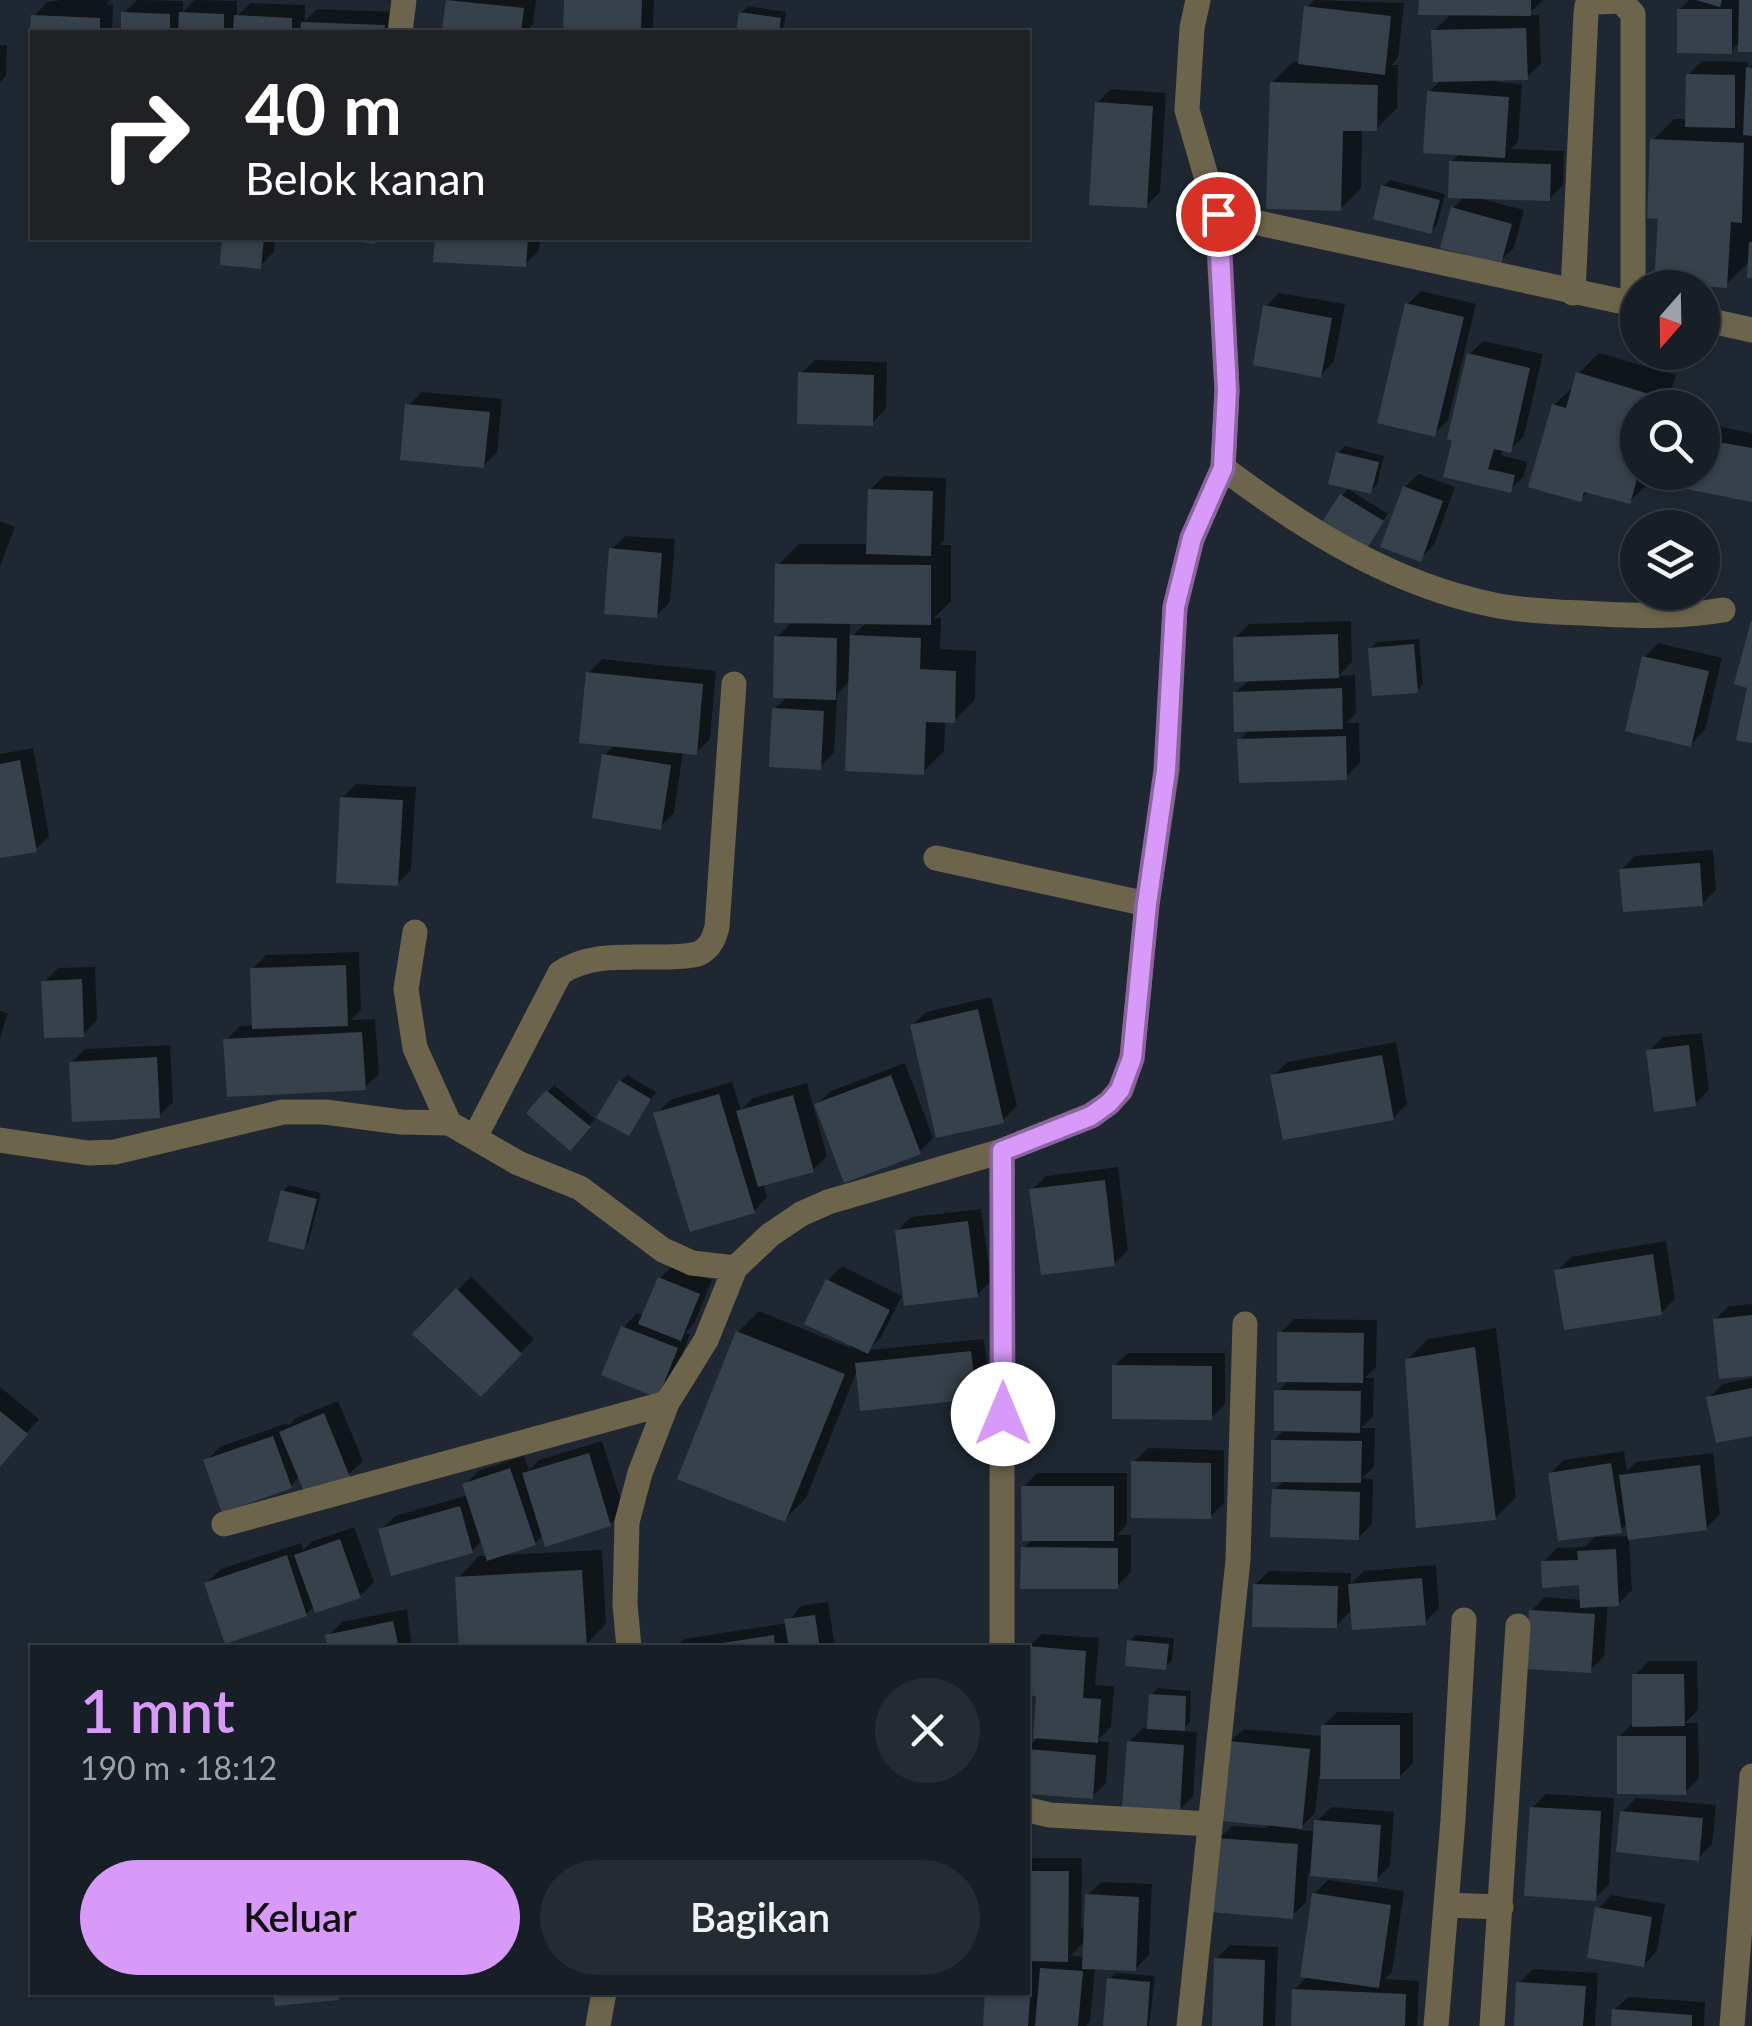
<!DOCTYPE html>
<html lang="id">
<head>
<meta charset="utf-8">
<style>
  :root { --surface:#171e26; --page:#242b32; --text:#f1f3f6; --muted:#9ea2a7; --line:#363c43; --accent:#d89af8 }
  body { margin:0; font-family:Lato,sans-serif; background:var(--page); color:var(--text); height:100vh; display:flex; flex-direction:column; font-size:38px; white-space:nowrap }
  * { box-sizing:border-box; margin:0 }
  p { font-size:32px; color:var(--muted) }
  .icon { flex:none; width:55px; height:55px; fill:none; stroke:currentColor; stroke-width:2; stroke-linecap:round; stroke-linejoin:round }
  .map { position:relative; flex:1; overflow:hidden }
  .drawer { position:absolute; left:30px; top:1645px; width:1000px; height:350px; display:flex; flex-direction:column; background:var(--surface); border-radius:0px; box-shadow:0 2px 8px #0004,0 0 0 2px var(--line) }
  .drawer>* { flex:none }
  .hud { position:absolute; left:30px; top:30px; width:1000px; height:210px; border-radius:0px; box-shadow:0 2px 8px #0004,0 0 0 2px var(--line); background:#202124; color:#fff; overflow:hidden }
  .needle { width:65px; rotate:200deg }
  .buttons { position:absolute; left:1620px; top:270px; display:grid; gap:20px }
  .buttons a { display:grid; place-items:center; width:100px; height:100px; border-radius:50%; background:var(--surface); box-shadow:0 2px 8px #0004,0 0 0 2px var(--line); font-size:50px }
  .pin { position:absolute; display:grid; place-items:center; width:85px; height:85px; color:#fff; margin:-42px; border:5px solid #fff; border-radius:50%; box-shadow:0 2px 10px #0007 }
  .me { position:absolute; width:110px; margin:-55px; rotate:0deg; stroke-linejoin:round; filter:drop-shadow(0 0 8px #0008) }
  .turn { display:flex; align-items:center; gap:35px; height:210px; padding:0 50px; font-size:45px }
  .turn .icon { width:130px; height:130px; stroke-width:2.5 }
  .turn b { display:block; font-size:70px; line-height:85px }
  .round { display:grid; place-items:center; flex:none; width:105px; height:105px; border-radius:52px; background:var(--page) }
  .summary { display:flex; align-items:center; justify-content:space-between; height:170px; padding:0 50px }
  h1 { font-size:60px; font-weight:600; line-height:75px; color:var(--accent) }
  .action { display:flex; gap:20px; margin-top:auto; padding:20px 50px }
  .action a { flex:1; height:115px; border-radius:60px; background:var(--accent); color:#111; font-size:40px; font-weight:600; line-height:115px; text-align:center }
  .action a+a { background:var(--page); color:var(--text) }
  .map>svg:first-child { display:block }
  .shadow { fill:#0007; fill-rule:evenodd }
  .building { fill:#37414b }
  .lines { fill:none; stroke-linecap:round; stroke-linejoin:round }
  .street { stroke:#6d654b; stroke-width:25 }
  .route-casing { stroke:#8c64a1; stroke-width:25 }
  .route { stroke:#d89af8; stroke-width:18 }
</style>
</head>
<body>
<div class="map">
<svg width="1752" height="2026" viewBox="0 0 1752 2026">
  <rect width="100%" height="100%" fill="#1f2832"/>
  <path class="shadow" d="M61,0h49l-4,4 7,1 -1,27h-79l1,-16 13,-14z
    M137,0l46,1v11l11,-12 43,1v15l13,-13 55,2v16l12,-12 81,3 -1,20h-274l1,-19z
    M448,0h88l-3,24 -8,8h-74l4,-3 -10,-1z
    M566,0h88l-1,32h-88z
    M1314,0l90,3 -6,55 -7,7h7l-1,43 -21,21 -14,-1 -1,60 -21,21 -68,-126 21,-21h8l6,-54z
    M1421,0h122l-15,15h11l2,49 -14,13 -30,1v4l25,2 -4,58 -8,7 54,2 -1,34 -14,14h-67l42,11 -10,38 -14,13 -47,-53 12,-12 -14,-34 10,-9 -32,-61 13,-13 -8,-48 18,-18z
    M1689,0h63v50l-12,-8 -9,9 -52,-41z
    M748,6l38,6 -3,20h-44l2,-19z
    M0,45h7l-1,31 -6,6z
    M1702,61l46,1v7l4,-4v211l-2,-15 -24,24 -66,-68 -7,-77 21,-21h13l1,-44z
    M1111,89l55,4 -6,99 -14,14 -49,-103z
    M1390,180l55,14 -8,31 -7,6 -47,-45z
    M225,238h50l-1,14 -14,14 -37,-3z
    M437,238h103l-1,13 -14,13 -89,-5z
    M1421,291l55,13 -28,116 -14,14 -26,-130z
    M1279,293l66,11 -11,57 -13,14 -55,-68z
    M1483,341l60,13 -19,82 -14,14 -7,-2 -2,7 26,7 -3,14 -14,14 -64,-15 23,-120z
    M1599,353l77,22 -10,33h-28v64h64v-49l50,10v65l-101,-18 -22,22 -40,-11 -9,8 -26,-94 21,-20 3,-11z
    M815,360l72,2 -1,47 -14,14 -71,-50z
    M422,392l80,7 -5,53 -14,14 -75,-60z
    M1345,446l39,10 -7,29 -7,6 -32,-38z
    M1419,474l36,13 -21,58 -14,14 -15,-72z
    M884,476l62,2 -2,62 -5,5h12v56l-17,17h7l-1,31 36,2 -1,49 -21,21 -9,-1 -1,31 -21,21 -73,-91 -13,13 -3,59 -14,14 -46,-58 14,-13 -11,-59 16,-16 -15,-56 21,-21h69l2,-54zM850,621l17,1 -18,17z
    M1348,489l40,25 -24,35 -22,-53z
    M0,521l15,6 -15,39z
    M625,536l50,3 -5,63 -14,14 -44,-67z
    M1351,621l1,41 -14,14 17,-1 1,38 -10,10h13l1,40 -14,14 -106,-37 10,-11 -15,-36 15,-14 -15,-41 14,-14z
    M1419,639l4,45 -6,7 -47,-42 7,-7z
    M1658,643l64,15 -17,72 -14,14 -46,-87z
    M602,659l114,12 -6,68 -14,14 -13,-2 -9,62 -14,14 -55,-72 10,-11 -27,-71z
    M33,748l16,88 -14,14 -35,6v-102z
    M356,784l60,3 -5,83 -14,14 -55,-86z
    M1713,850l3,40 -14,14 -81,-34 14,-14z
    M359,952l2,58 -10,10 24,-1 4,55 -14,13 -139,-47 14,-14 14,-1 -2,-56 14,-14z
    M95,967l2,53 -14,14 -39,-52 14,-14z
    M991,997l26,109 -14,14 -91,-94 14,-14z
    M0,1011l8,2 -8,25z
    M1702,1033l7,57 -14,14 -46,-53 14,-14z
    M1396,1042l11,62 -14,14 -120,-42 14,-14z
    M170,1045l3,57 -14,14 -88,-53 14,-14z
    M905,1063l28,75 -14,14 -103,-47 15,-14z
    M627,1075l29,17 -28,41 -7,-52z
    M732,1082l9,28 12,-12 54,-15 20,73 -14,14 -50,13 4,14 -13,14 -98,-97 14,-14z
    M554,1085l41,34 -19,22 -46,-28z
    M1118,1167l10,83 -14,14 -82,-74 14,-14z
    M289,1185l32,8 -12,47 -6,7 -20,-56z
    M981,1209l10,72 -14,14 -80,-64 14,-14z
    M1666,1241l9,58 -14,14 -104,-42 14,-14z
    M674,1264l38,16 -18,44 -9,9 5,1 -18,47 -14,14 -34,-68 13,-14 7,3 16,-38z
    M842,1266l60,30 -21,41 -13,13 116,-11 5,44 -13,14 -118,-29 -52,130 -21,21 -47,-187 21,-21 91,37 1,-4 -23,-64z
    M471,1276l63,63 -54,55 -64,-60z
    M1752,1304v70l-37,-54 14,-14z
    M1294,1319l83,1 -1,47 -11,11h9l-1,38 -12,12h14l-1,39 -12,11 11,1 -1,45 -14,14 -84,-48 11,-10 -12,-39 12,-12 -8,-37 12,-12 -9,-47z
    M1496,1328l20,169 -21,21 -88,-158 21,-21z
    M1128,1353h97v51l-14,14 -97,-52z
    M1752,1378v55l-43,-35 14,-14z
    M0,1387l39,32 -39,45z
    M338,1401l25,60 -14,13 -49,2 -9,10 -85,-25 14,-14 67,-24 1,3 8,-8z
    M602,1441l22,69 -14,14 -66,10 -9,9 -33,12 100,-5 4,74 -21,21 -123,3 -4,-70 21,-22h9l-5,-16 -11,11 -91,-21 14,-14 73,-21 -3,-10 13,-14 46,-15 5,14 10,-10z
    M1148,1448l76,2v53l-14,14 -76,-55z
    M1624,1451l3,20 9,-9 77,-9 7,61 -14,14 -77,9 3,53 -14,14h-10l-4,53 -14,13 -59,-59 14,-14 38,3 -1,-17 -39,-21 14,-14 28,-1 10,-10 35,-1 -2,-13 -8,7 -70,-57 14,-13z
    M1037,1473h90v51l-10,11h14v37l-14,14 -93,-38 9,-10 -9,-51z
    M354,1527l20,55 -14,14 -45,10 -9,8 -99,-31 14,-14 80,-26 2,7 8,-8z
    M1436,1565l3,43 -14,14 -72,-13 -17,17 -81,-41 14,-14 82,2v11l13,-13z
    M828,1602l7,46h-160l9,-9 103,-16 14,-17z
    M407,1609l5,39h-82l-2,-12 14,-14z
    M1042,1634l57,4 -4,47 19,1 -3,41 -14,14 12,1 -3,41 -14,14 -64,-5v-44l11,-12v-42l-11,-1v-46z
    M1136,1635l38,3 -2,23 -7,6 -36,-26z
    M1649,1661h48l1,49 -13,13h13l1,55 -14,14 -66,-55 14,-14 2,-48z
    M1158,1688l33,3 -1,31 -9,9 16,1 -4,64 -14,14 -50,-68 14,-14 7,1 1,-34z
    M1337,1712l76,1v50l-14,14 -80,-1 -4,37 -17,17 18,1 1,-10 14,-14 63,5 -4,54 -14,13 -68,-6 -2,29 -14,14 -74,-76 14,-14 36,2 -38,-86 14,-13 79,7v-10z
    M1546,1794l68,4 -5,86 -14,14 -63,-90z
    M1636,1798l80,7 -4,39 -14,14 -76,-46z
    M1028,1858h54l-1,69 5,1 1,-32 14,-14 51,2 -3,71 -14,14 -40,-2 -5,55 -4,4h-48v-4l-4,4h-49l43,-34zM1085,1941l-1,16 -14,-1z
    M1328,1880l76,11 -12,81 -8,7 35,2 -2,45h-124l1,-36 15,-15 5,-81z
    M1611,1895l54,9 -8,47 -13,14 -46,-56z
    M1230,1945l48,2 -3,79h-61l2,-67z
    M1533,1969l65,4 -3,53h-79l3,-43z
    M1116,1973l39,3 -6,50h-44l4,-47z
    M1628,1997l77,5 -1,24h-91l1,-16z"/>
  <path class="building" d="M446,0l78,8 -3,24 -79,-2z
    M564,0h78l-1,32h-78z
    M1419,0h112v16l-113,-1z
    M1696,0h26l-2,7z
    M1739,0h13v52h-14z
    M1304,6l87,10 -6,59 -87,-11z
    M1677,9h55v45l-55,-1z
    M121,12l49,2v18h-49z
    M179,12l45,2v18h-46z
    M739,12l42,6 -2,14h-43z
    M31,15l69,3v14h-70z
    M234,15l58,3v14h-59z
    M301,22l84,3 -1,7h-84z
    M1526,28l2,52 -95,2 -2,-52z
    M29,56h3v26h-4z
    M1746,67l6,1v68l-9,-1z
    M1686,74l49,1v53l-50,-1z
    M1270,82l108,3 -1,46h-34l-2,80 -75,-2z
    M1427,91l82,6 -4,61 -82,-5z
    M1095,102l58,4 -6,102 -58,-3z
    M1650,139l94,4 -2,80 -11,-1 -4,66 -73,-5 4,-64 -11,-1z
    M1449,161l102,3 -1,37 -102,-3z
    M1381,185l59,15 -9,34 -58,-15z
    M1451,207l61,17 -11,40 -61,-16z
    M222,238h42l-3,31 -41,-4z
    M344,238h32l-1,6 -32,-4z
    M435,238h93l-2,29 -93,-5z
    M1749,242h3v36h-5z
    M1405,303l59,14 -29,120 -58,-14z
    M1263,305l69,13 -11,60 -68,-13z
    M1467,353l63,15 -19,85 -17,-4 -6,20 27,6 -4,18 -68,-16 9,-36 -5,-2z
    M798,372l76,3 -1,51 -76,-2z
    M1576,372l80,24 -3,12h-15v35l-14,-4 -4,11 18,5 1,17 -9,32 -46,-12 -3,10 -53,-15 24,-83 14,4z
    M405,404l85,8 -6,56 -84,-8z
    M1702,439l50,9v54l-101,-20 1,-10h50z
    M1336,452l43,10 -8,32 -43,-10z
    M1403,486l40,15 -22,61 -41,-15z
    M868,489l65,2 -2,65 -65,-2z
    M1340,494l44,27 -19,31 -45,-27z
    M609,548l53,5 -5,65 -53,-4z
    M775,564l156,1v60l-157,-2z
    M1751,621h1v122l-16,-3 11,-52 -13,-4z
    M1338,634l1,44 -105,4 -1,-45z
    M850,635l71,3 -1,31 36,2 -1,52 -29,-1 -2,53 -79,-4z
    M774,636l63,2 -1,62 -63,-2z
    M1414,644l4,49 -46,3 -4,-48z
    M1642,656l67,15 -18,76 -66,-16z
    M586,672l117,12 -6,71 -118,-12z
    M1342,688l1,41 -109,3 -1,-40z
    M772,708l52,3 -3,59 -52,-3z
    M1346,736l1,44 -108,3 -2,-44z
    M602,754l69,11 -10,65 -69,-12z
    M20,760l17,92 -37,6v-94z
    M340,797l63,3 -5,86 -62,-3z
    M1700,863l3,43 -80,6 -4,-43z
    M346,965l2,61 -96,3 -2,-61z
    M82,979l2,58 -40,1 -3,-57z
    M978,1009l26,114 -68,15 -26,-113z
    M362,1032l4,58 -139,7 -4,-58z
    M1689,1045l7,61 -42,6 -8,-62z
    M1382,1055l12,65 -111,20 -13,-65z
    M157,1057l3,61 -88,4 -3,-60z
    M891,1075l30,79 -77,29 -30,-79z
    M619,1080l32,19 -22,37 -33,-18z
    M546,1090l45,37 -21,24 -44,-38z
    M719,1094l36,119 -65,19 -37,-119z
    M793,1095l21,77 -56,15 -22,-76z
    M1105,1180l10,86 -74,9 -12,-86z
    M281,1190l36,9 -13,51 -36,-9z
    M968,1221l10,76 -74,9 -9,-76z
    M1653,1254l9,61 -98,15 -10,-60z
    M658,1277l42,17 -19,47 -43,-17z
    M826,1279l64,31 -22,44 -64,-30z
    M456,1288l66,66 -41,43 -69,-63z
    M1752,1315v61l-33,3 -6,-60z
    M621,1326l57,22 -20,50 -57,-23z
    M736,1331l109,43 -60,148 -108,-43z
    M1277,1332l87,1 -1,50 -86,-1z
    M1475,1347l21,173 -80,8 -11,-169z
    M971,1351l6,48 -117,12 -5,-48z
    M1112,1365l100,1v54l-100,-1z
    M1752,1388v48l-36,7 -10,-46z
    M1274,1390l87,1 -1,42 -86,-2z
    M0,1411l28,23 -28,33z
    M324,1413l26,64 -45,17 -26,-62z
    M273,1436l19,52 -70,25 -19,-53z
    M1271,1440l91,1 -1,42 -90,-1z
    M589,1453l22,73 -66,21 -23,-74z
    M1131,1461l80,2v56l-80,-1z
    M1611,1463l11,70 -64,8 -10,-68z
    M1700,1465l7,65 -79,10 -9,-65z
    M510,1468l26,77 -49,16 -25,-77z
    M1021,1486h93v55h-92z
    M1272,1489l88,3 -1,48 -89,-3z
    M460,1506l13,47 -82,23 -13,-47z
    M340,1539l21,59 -46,15 -21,-58z
    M1021,1547l97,1v41h-98z
    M1616,1549l3,57 -39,2 -1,-23 -37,3 -1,-27 37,-1 -1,-9z
    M287,1555l20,61 -82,28 -21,-61z
    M582,1570l5,77 -128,1 -4,-71z
    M1422,1578l4,47 -74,5 -4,-46z
    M1253,1584l85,2 -1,42 -85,-1z
    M1529,1610l66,4 -4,59 -65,-4z
    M815,1615l5,33h-31l-5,-29z
    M393,1621l6,27h-71l-3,-13z
    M774,1635l1,13h-65v-3z
    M1127,1640l42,4 -3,26 -41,-4z
    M1028,1646l58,5 -3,47 18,1 -3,44 -65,-5 3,-42 -8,-1z
    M1632,1674h52l1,52 -53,1z
    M1149,1694l37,2 -1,35 -38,-2z
    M1321,1725h79v54h-80z
    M1617,1736h69v59l-69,-1z
    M1127,1741l57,4 -4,68 -58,-5z
    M1228,1741l82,8 -8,80 -81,-8z
    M1028,1749l68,6 -3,44 -65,-5z
    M1530,1807l71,4 -5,90 -72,-5z
    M1620,1811l83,7 -4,43 -83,-9z
    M1314,1820l67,5 -4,57 -67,-6z
    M1216,1838l82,6 -5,75 -83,-7z
    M1028,1871h41l-1,91 -40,-1z
    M1312,1893l79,12 -12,83 -79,-11z
    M1085,1894l54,3 -3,74 -54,-2z
    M1595,1907l57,10 -8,50 -57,-9z
    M1214,1958l51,2 -2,66h-51z
    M1040,1968l43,3 -5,55h-43z
    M1028,1969l4,1 -4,56h-45l2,-34h43z
    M1107,1978l43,4 -3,44h-44z
    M1516,1982l70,4 -3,40h-69z
    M1292,1989l114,5 -1,32h-114z
    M273,1992h66v8l-64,6z
    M1612,2009l80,6v11h-81z"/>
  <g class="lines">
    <path class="street" d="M400,32l4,-32
      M1217,214l421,91
      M1573,293l13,-280 1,-7 8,-4 26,-1 12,13v290
      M1702,319l50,11
      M1223,468c83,62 168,116 271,137 34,7 72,7 107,9 42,2 81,3 122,-4
      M936,858l211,46
      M415,932l-9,57 9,59 34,75 69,40 62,25 83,62 29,13 43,5
      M475,1137l85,-164c30,-21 73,-15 109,-16 10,-1 22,0 31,-4 11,-6 14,-15 17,-26l17,-243
      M0,1140l88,13 27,-1 168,-40h42l76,10 48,1
      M1002,1151v497
      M224,1524l443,-121
      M629,1648l-4,-44 2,-82 13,-49 27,-70 39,-63 29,-72 35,-33 31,-21 27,-12 174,-51 89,-36 18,-12 12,-13 11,-32 15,-154 20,-134 8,-163 17,-68 31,-71 4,-78 -10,-176 -30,-104 5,-82 6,-28
      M1028,1810l22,5 160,9
      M1446,1905l55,2
      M598,2026l6,-34
      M1189,2026l49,-466 7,-236
      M1436,2026l17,-206 11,-200
      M1492,2026l26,-400
      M1732,2026l20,-250"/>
  </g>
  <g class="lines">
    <g class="route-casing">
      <path id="route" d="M1003,1414l-1,-263 89,-35 18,-13 11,-13 12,-32 15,-154 19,-134 9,-163 17,-69 31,-70 4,-78 -9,-176"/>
    </g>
    <use href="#route" class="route"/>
  </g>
</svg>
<div class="buttons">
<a><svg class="needle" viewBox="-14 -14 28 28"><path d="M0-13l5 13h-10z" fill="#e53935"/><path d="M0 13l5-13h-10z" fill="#9ea2a7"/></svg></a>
<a><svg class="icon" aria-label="search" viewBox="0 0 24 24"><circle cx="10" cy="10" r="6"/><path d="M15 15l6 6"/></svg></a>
<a><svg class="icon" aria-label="layers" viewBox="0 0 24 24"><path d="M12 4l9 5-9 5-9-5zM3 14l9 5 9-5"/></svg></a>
</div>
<div class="pin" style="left:1218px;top:214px;background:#d93025"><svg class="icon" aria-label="arrive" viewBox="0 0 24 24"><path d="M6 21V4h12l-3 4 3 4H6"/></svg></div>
<svg class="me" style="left:1003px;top:1414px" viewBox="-20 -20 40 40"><circle r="19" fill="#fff"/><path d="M0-13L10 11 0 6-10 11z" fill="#d89af8"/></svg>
<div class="hud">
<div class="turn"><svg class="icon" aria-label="right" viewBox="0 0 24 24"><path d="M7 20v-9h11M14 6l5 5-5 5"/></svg><div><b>40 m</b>Belok kanan</div></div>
</div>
<section class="drawer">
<div class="summary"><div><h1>1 mnt</h1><p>190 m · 18:12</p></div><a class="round"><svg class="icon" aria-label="close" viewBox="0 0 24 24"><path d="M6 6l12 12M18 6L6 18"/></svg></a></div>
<div class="action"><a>Keluar</a><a>Bagikan</a></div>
</section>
</div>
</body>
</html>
